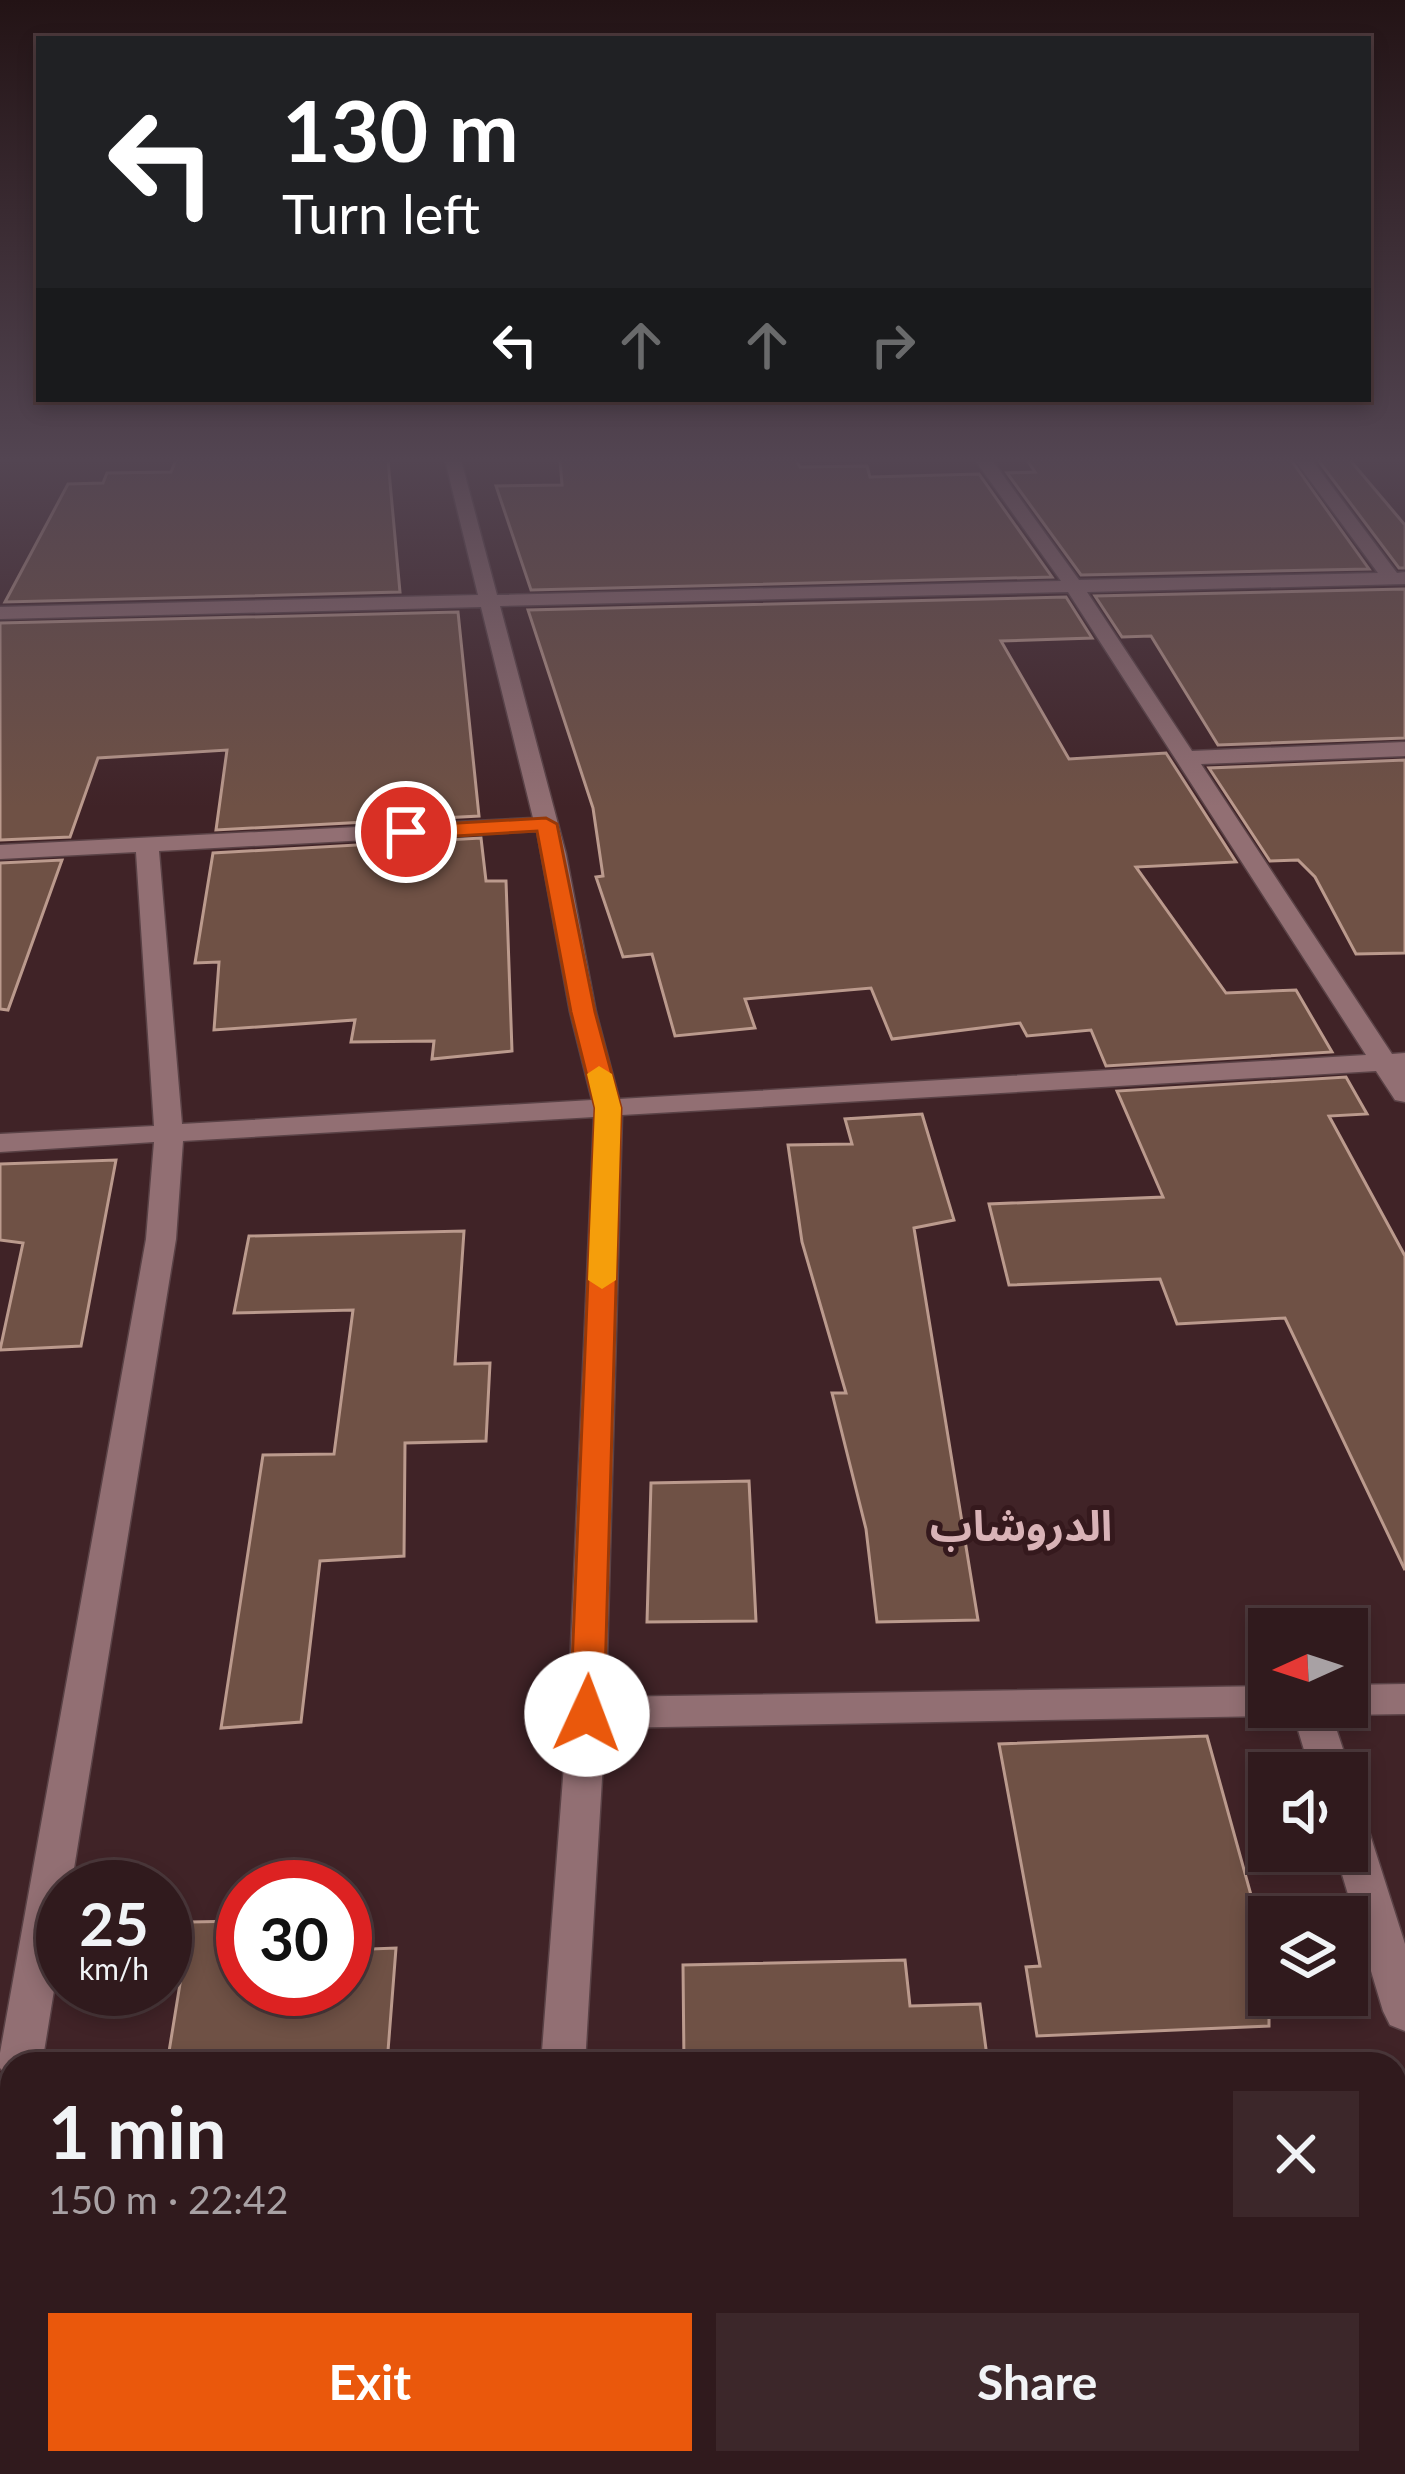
<!DOCTYPE html>
<html lang="en">
<head>
<meta charset="utf-8">
<style>
  :root { --surface:#301a1d; --page:#3c272a; --text:#f1f3f6; --muted:#a8a1a4; --line:#4b383b; --accent:#ea580c }
  body { margin:0; font-family:Lato,"Noto Sans Arabic",sans-serif; background:var(--page); color:var(--text); height:100vh; display:flex; flex-direction:column; font-size:45px; white-space:nowrap }
  * { box-sizing:border-box; margin:0 }
  p { font-size:39px; color:var(--muted) }
  .icon { flex:none; width:66px; height:66px; fill:none; stroke:currentColor; stroke-width:2; stroke-linecap:round; stroke-linejoin:round }
  .map { position:relative; flex:1; overflow:hidden }
  .side { position:absolute; left:0px; top:2052px; width:1407px; height:423px; display:flex; flex-direction:column; background:var(--surface); border-radius:36px 36px 0 0; box-shadow:0 6px 18px #0003,0 0 0 3px var(--line) }
  .side>* { flex:none }
  .hud { position:absolute; left:36px; top:36px; width:1335px; height:366px; border-radius:0px; box-shadow:0 6px 18px #0003,0 0 0 3px var(--line); background:#202124; color:#fff; overflow:hidden }
  .needle { width:78px; rotate:267deg }
  .tools { position:absolute; left:1248px; top:1608px; display:grid; gap:24px }
  .tools a { display:grid; place-items:center; width:120px; height:120px; border-radius:0px; background:var(--surface); box-shadow:0 6px 18px #0003,0 0 0 3px var(--line); font-size:60px }
  .speed { position:absolute; left:36px; top:1860px; display:flex; gap:24px; font-size:60px; font-weight:700; text-align:center }
  .speed>* { display:grid; place-content:center; width:156px; height:156px; border-radius:50%; background:var(--surface); box-shadow:0 6px 18px #0003,0 0 0 3px var(--line); line-height:1 }
  .speed small { font-size:30px; font-weight:400 }
  .speed .limit { border:18px solid #d22; background:#fff; color:#111 }
  .pin { position:absolute; display:grid; place-items:center; width:102px; height:102px; color:#fff; margin:-51px; border:6px solid #fff; border-radius:50%; box-shadow:0 3px 12px #0007 }
  .me { position:absolute; width:132px; margin:-66px; rotate:2deg; stroke-linejoin:round; filter:drop-shadow(0 0 9px #0008) }
  .turn { display:flex; align-items:center; gap:42px; height:252px; padding:0 48px; font-size:54px }
  .turn .icon { width:156px; height:156px; stroke-width:2.5 }
  .turn b { display:block; font-size:84px; line-height:102px }
  .lanes { display:flex; align-items:center; height:114px; padding:0 48px; background:#0003; justify-content:center; gap:60px; direction:ltr }
  .lanes .off { opacity:.35 }
  .round { display:grid; place-items:center; flex:none; width:126px; height:126px; border-radius:0px; background:var(--page) }
  .headline { display:flex; align-items:center; justify-content:space-between; height:204px; padding:0 48px }
  h1 { font-size:72px; font-weight:700; line-height:90px }
  .action { display:flex; gap:24px; margin-top:auto; padding:24px 48px }
  .action a { flex:1; height:138px; border-radius:0px; background:var(--accent); color:#fff; font-size:48px; font-weight:700; line-height:138px; text-align:center }
  .action a+a { background:var(--page); color:var(--text) }
  .map>svg:first-child { display:block }
  .building { fill:#6f5145; stroke:#bb9a8d; stroke-width:3 }
  .lines { fill:none; stroke-linecap:round; stroke-linejoin:round }
  .minor-casing { stroke:#5a4246; stroke-width:3 }
  .minor { fill:#926f73; fill-rule:evenodd }
  .route { fill:#ea580c; stroke:#983908; stroke-width:3 }
  .slow { fill:#f59e0b }
  .labels { text-anchor:middle; dominant-baseline:central; stroke-width:10; stroke-linejoin:round; paint-order:stroke }
  .neighbourhood-label { font-size:42px; font-weight:bold; fill:#d9b3b7; stroke:#35191d }
</style>
</head>
<body>
<div class="map">
<svg width="1405" height="2474" viewBox="0 0 1405 2474">
  <rect width="100%" height="100%" fill="#402327"/>
  <path class="building" d="M176,460h212l12,132 -395,10 63,-118 35,-1 4,-10 64,-1z
    M560,460h236l4,7 67,-1 3,11 109,-3 73,103 -521,13 -35,-104 66,-1z
    M1027,460h264l78,109 -288,6 -74,-102 28,-1z
    M1318,460h32l55,65v43h-6z
    M1405,589v149l-187,7 -67,-109 -29,1 -27,-41z
    M1066,597l26,41 -91,3 68,118 97,-6 70,109 -100,5 90,126 70,-3 36,62 -226,14 -15,-36 -64,6 -7,-13 -128,16 -21,-51 -126,11 10,29 -80,8 -23,-82 -29,3 -27,-80 7,-1 -10,-68 -65,-198z
    M458,612l21,204 -263,14 11,-80 -129,8 -28,79 -70,3v-217z
    M1405,760v193l-49,1 -41,-77 -17,-17 -28,1 -61,-93z
    M481,838l5,43h20l6,170 -80,8 2,-18 -83,1 4,-22 -141,10 5,-68 -24,1 18,-110z
    M62,860l-54,150 -8,-1v-146z
    M1346,1077l21,37 -38,2 76,140v314l-120,-252 -108,6 -17,-45 -151,6 -20,-81 174,-7 -46,-106z
    M922,1114l32,106 -40,8 64,392 -101,2 -11,-93 -34,-136h14l-44,-151 -14,-97 64,-1 -7,-25z
    M116,1160l-35,186 -81,4 23,-107 -23,-3v-76z
    M464,1231l-9,133 35,-1 -4,78 -81,2 -1,113 -84,5 -19,161 -80,6 42,-273 71,-1 19,-144 -119,3 15,-77z
    M749,1481l7,140 -109,1 4,-139z
    M1207,1736l62,224v66l-232,10 -11,-69 14,-1 -41,-222z
    M243,1921v68h102v-39l51,-2 -9,116h-220l23,-142z
    M905,1960l5,46 70,-2 8,60h-304l-1,-99z"/>
  <g class="lines">
    <g class="minor-casing">
      <path id="minor" d="M445,460h16l36,135 564,-14 -86,-121h17l87,120 299,-7 -83,-113h17l85,113 8,-1v12l-318,8 105,159 213,-9v14l-204,8 191,290 13,-1v49l-10,-2 -19,-29 -754,44 -16,582 663,-11v21h16l-16,9 -664,12 -20,336h-44l27,-351 26,-596 -411,24 -7,98 -105,648h-8v48l-21,129h-30v17l-12,-13v-15l146,-814 8,-97 -154,10v-18l154,-8 -18,-274 -136,7v-14l533,-27 -52,-211 -481,12v-12l478,-12zM1068,592l298,463 -747,44 -23,-87 -30,-158 -66,-248zM537,831l33,181 22,88 -410,24 -23,-273z
        M1405,1684v30l-58,1 -15,-8h15v-22z
        M1291,1707h38l22,66 -4,7v-7h-36z
        M1347,1808l14,5 6,12 38,119v87l-15,-6 -7,-14 -48,-160h12z
        M12,2091v108l-12,5v-108z
        M511,2463h50l-1,11h-50z"/>
    </g>
    <use href="#minor" class="minor"/>
  </g>
  <linearGradient id="sky" x2="0" y2="1"><stop stop-color="#231315"/><stop offset="0.57" stop-color="#534552"/><stop offset="1" stop-color="#534552" stop-opacity="0"/></linearGradient>
  <rect width="1405" height="807" fill="url(#sky)"/>
  <path class="route" d="M546,818l11,6 38,188 26,96 -17,606 -5,9h-24l-5,-9 25,-606 -24,-96 -34,-181 -131,8 -11,-7 11,-6z"/>
  <path class="slow" d="M599,1066l13,8 9,34 -5,172 -14,9 -14,-9 7,-172 -8,-34z"/>
  <g class="labels">
    <g class="neighbourhood-label">
      <text x="1021" y="1525">الدروشاب</text>
    </g>
  </g>
</svg>
<div class="tools">
<a><svg class="needle" viewBox="-14 -14 28 28"><path d="M0-13l5 13h-10z" fill="#e53935"/><path d="M0 13l5-13h-10z" fill="#a8a1a4"/></svg></a>
<a><svg class="icon" aria-label="sound" viewBox="0 0 24 24"><path d="M4 9h4l5-4v14l-5-4H4zM17 9q2 3 0 6"/></svg></a>
<a><svg class="icon" aria-label="layers" viewBox="0 0 24 24"><path d="M12 4l9 5-9 5-9-5zM3 14l9 5 9-5"/></svg></a>
</div>
<div class="speed"><div>25<small>km/h</small></div><div class="limit">30</div></div>
<div class="pin" style="left:406px;top:832px;background:#d93025"><svg class="icon" aria-label="arrive" viewBox="0 0 24 24"><path d="M6 21V4h12l-3 4 3 4H6"/></svg></div>
<svg class="me" style="left:587px;top:1714px" viewBox="-20 -20 40 40"><circle r="19" fill="#fff"/><path d="M0-13L10 11 0 6-10 11z" fill="#ea580c"/></svg>
<div class="hud">
<div class="turn"><svg class="icon" aria-label="left" viewBox="0 0 24 24"><path d="M17 20v-9H6M10 6l-5 5 5 5"/></svg><div><b>130 m</b>Turn left</div></div>
<div class="lanes"><svg class="icon" aria-label="left" viewBox="0 0 24 24"><path d="M17 20v-9H6M10 6l-5 5 5 5"/></svg><svg class="icon off" aria-label="ahead" viewBox="0 0 24 24"><path d="M12 20V5M6 11l6-6 6 6"/></svg><svg class="icon off" aria-label="ahead" viewBox="0 0 24 24"><path d="M12 20V5M6 11l6-6 6 6"/></svg><svg class="icon off" aria-label="right" viewBox="0 0 24 24"><path d="M7 20v-9h11M14 6l5 5-5 5"/></svg></div>
</div>
<section class="side">
<div class="headline"><div><h1>1 min</h1><p>150 m · 22:42</p></div><a class="round"><svg class="icon" aria-label="close" viewBox="0 0 24 24"><path d="M6 6l12 12M18 6L6 18"/></svg></a></div>
<div class="action"><a>Exit</a><a>Share</a></div>
</section>
</div>
</body>
</html>
